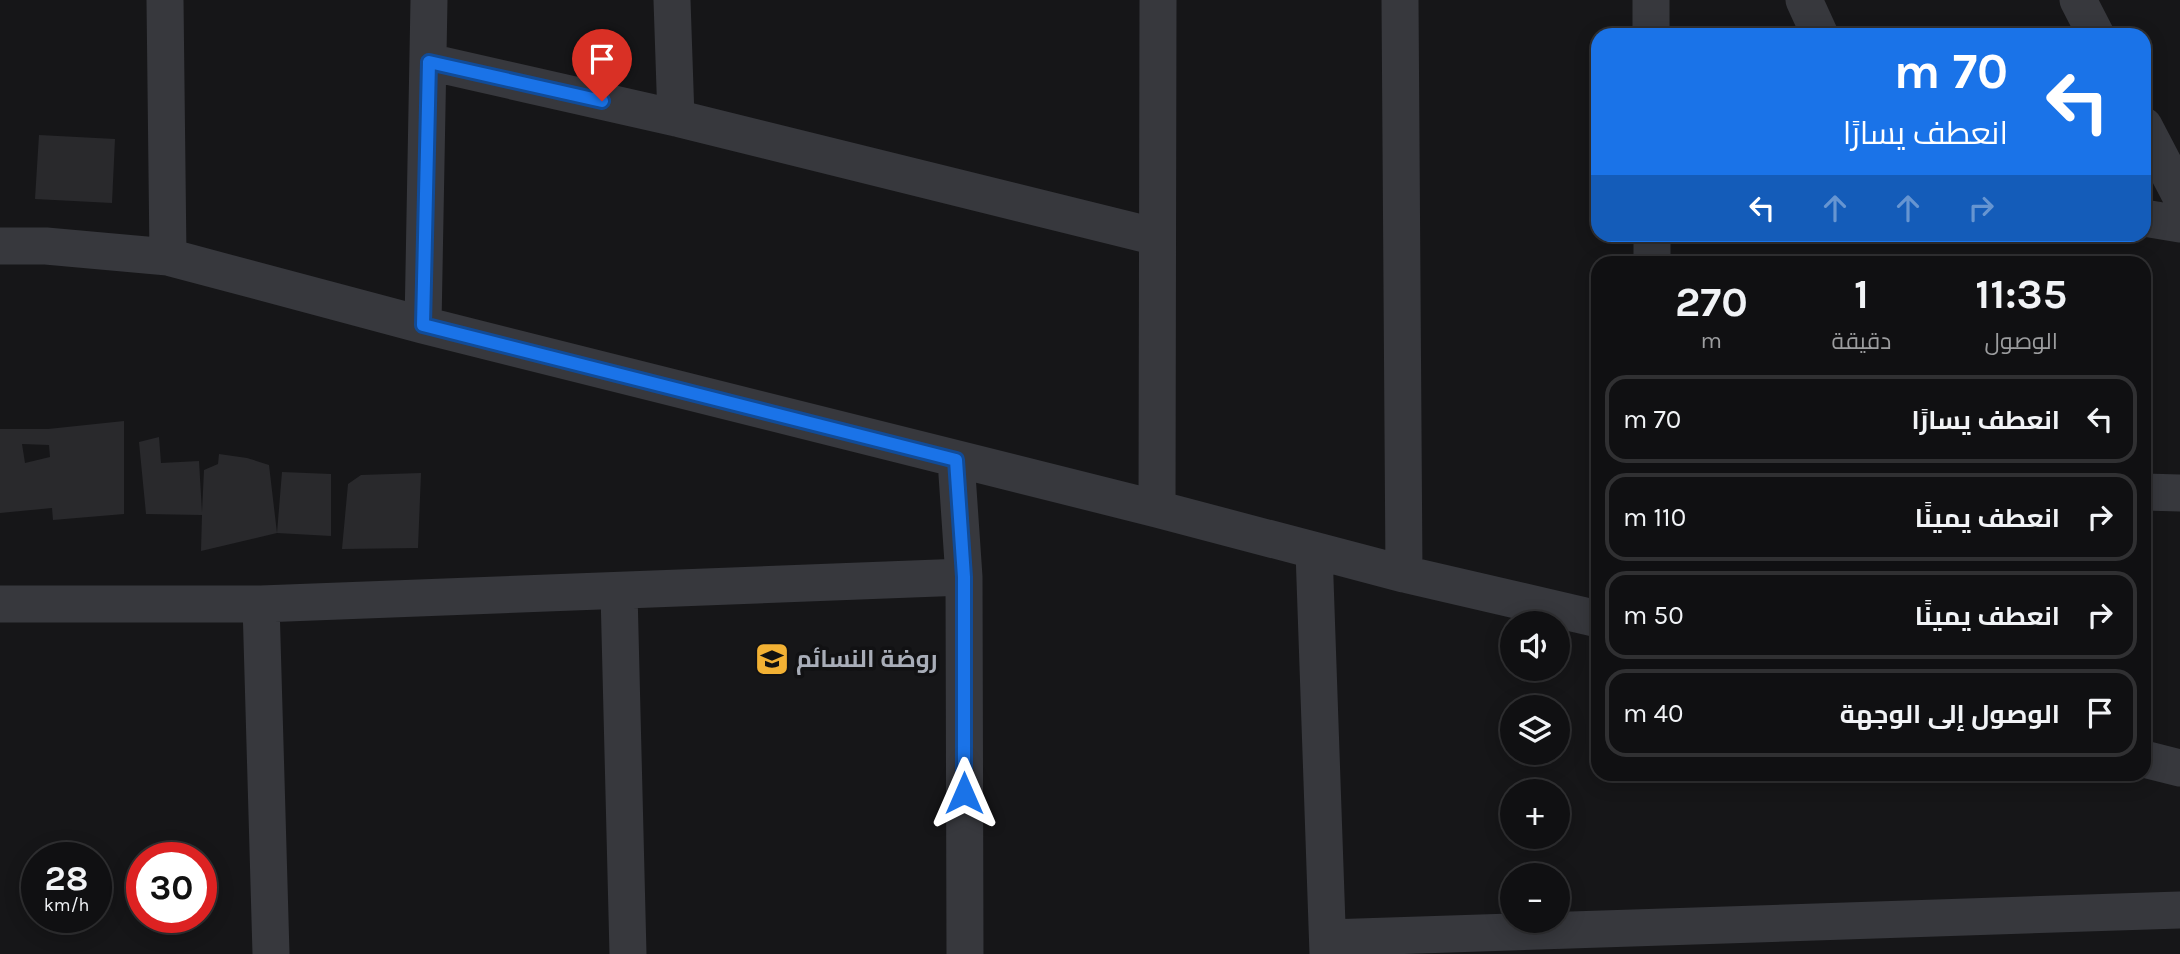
<!DOCTYPE html>
<html lang="ar">
<head>
<meta charset="utf-8">
<style>
  :root { --surface:#101012; --page:#19191b; --text:#f1f3f6; --muted:#9c9d9f; --line:#303032 }
  body { margin:0; font-family:Karla,Cairo,sans-serif; background:var(--page); color:var(--text); direction:rtl; height:100vh; display:flex; flex-direction:column; font-size:26px; white-space:nowrap }
  * { box-sizing:border-box; margin:0 }
  p { font-size:23px; color:var(--muted) }
  .icon { flex:none; width:38px; height:38px; fill:none; stroke:currentColor; stroke-width:2; stroke-linecap:round; stroke-linejoin:round }
  .map { position:relative; flex:1; overflow:hidden; direction:ltr }
  .drawer { position:absolute; left:1591px; top:256px; width:560px; height:525px; display:flex; flex-direction:column; background:var(--surface); border-radius:21px; box-shadow:0 4px 18px #0003,0 0 0 2px var(--line); direction:rtl }
  .drawer>* { flex:none }
  .banner { position:absolute; left:1591px; top:28px; width:560px; height:214px; border-radius:21px; box-shadow:0 4px 18px #0003,0 0 0 2px var(--line); direction:rtl; background:#1a73e8; color:#fff; overflow:hidden }
  .tools { position:absolute; left:1500px; top:611px; display:grid; gap:14px }
  .tools a { display:grid; place-items:center; width:70px; height:70px; border-radius:50%; background:var(--surface); box-shadow:0 4px 18px #0003,0 0 0 2px var(--line); font-size:35px }
  .speed { position:absolute; left:21px; top:842px; display:flex; gap:14px; font-size:35px; font-weight:700; text-align:center }
  .speed>* { display:grid; place-content:center; width:91px; height:91px; border-radius:50%; background:var(--surface); box-shadow:0 4px 18px #0003,0 0 0 2px var(--line); line-height:1 }
  .speed small { font-size:18px; font-weight:400 }
  .speed .limit { border:10px solid #d22; background:#fff; color:#111 }
  .pin { position:absolute; display:grid; place-items:center; width:60px; height:60px; color:#fff; margin:-72px -30px; border-radius:50% 50% 50% 0; rotate:-45deg; box-shadow:0 0 7px #0007 }
  .pin .icon { rotate:45deg }
  .me { position:absolute; width:77px; margin:-38px; rotate:0deg; stroke-linejoin:round; filter:drop-shadow(0 0 5px #0008) }
  .turn { display:flex; align-items:center; gap:24px; height:147px; padding:0 28px; font-size:32px }
  .turn .icon { width:91px; height:91px; stroke-width:2.5 }
  .turn b { display:block; font-size:49px; line-height:60px }
  .lanes { display:flex; align-items:center; height:66px; padding:0 28px; background:#0003; justify-content:center; gap:35px; direction:ltr }
  .lanes .off { opacity:.35 }
  .eta { display:flex; justify-content:space-evenly; align-items:center; height:119px; text-align:center }
  .eta b { font-size:42px; font-weight:700; line-height:49px }
  ul { padding:0; list-style:none }
  li { display:flex; align-items:center; gap:21px; height:88px; margin:0 14px 10px; padding:0 14px; border:4px solid var(--line); border-radius:21px }
  li div { flex:1 }
  li b { display:block; font-size:26px }
  li em { font-style:normal }
  .map>svg:first-child { display:block }
  .building { fill:#29292c; fill-rule:evenodd }
  .lines { fill:none; stroke-linecap:round; stroke-linejoin:round }
  .minor { stroke:#37383d; stroke-width:37 }
  .route-casing { stroke:#114b97; stroke-width:18 }
  .route { stroke:#1a73e8; stroke-width:12 }
  .labels { text-anchor:middle; dominant-baseline:central; stroke-width:7; stroke-linejoin:round; paint-order:stroke }
  .poi-label { font-size:24px; font-weight:bold; fill:#a8adb8; stroke:#111113; text-anchor:start }
</style>
</head>
<body>
<div class="map">
<svg width="2180" height="954" viewBox="0 0 2180 954">
  <rect width="100%" height="100%" fill="#161618"/>
  <path class="building" d="M39,135l76,4 -3,64 -77,-4z
    M124,421v93l-71,6 -1,-12 -52,5v-84h48zM22,444l27,1 1,12 -25,6z
    M159,437l2,26 38,-2 3,51 2,-42 14,-6 1,-10 28,4 22,7 8,68 5,-61 49,2v62l-54,-3 -76,18 1,-36 -56,-1 -7,-72z
    M421,473l-3,75 -76,1 6,-65 13,-9z"/>
  <g class="lines">
    <path class="minor" d="M165,0l3,257
      M672,0l4,118
      M1400,0l4,574
      M1651,0v35
      M1804,0l16,35
      M2078,0l18,35
      M429,62l247,56 481,119
      M2144,126l36,69
      M2144,218l36,6
      M0,246h46l122,11 255,68 734,184 247,65 194,45
      M1652,262v-28
      M423,325l6,-325
      M956,460l8,117 1,377
      M2144,492l36,1
      M1157,509l1,-509
      M1314,551l14,403
      M619,592l9,362
      M0,604h261l703,-27
      M261,604l10,350
      M2144,759l36,9
      M1328,938l852,-28"/>
  </g>
  <g class="lines">
    <g class="route-casing">
      <path id="route" d="M602,101l-173,-39 -6,263 533,135 8,117v216"/>
    </g>
    <use href="#route" class="route"/>
  </g>
  <defs>
    <g id="school-square" transform="scale(1.75)"><rect x="-9" y="-9" width="18" height="18" rx="4" fill="#f2b134" stroke="#111113"/><path d="M0-5L7-2L0 1L-7-2ZM-4 1L0 2.5L4 1V4Q0 6-4 4Z" fill="#111"/></g>
  </defs>
  <g fill-rule="evenodd">
    <use href="#school-square" x="772" y="659"/>
  </g>
  <g class="labels">
    <g class="poi-label">
      <text x="796" y="659">روضة النسائم</text>
    </g>
  </g>
</svg>
<div class="tools">
<a><svg class="icon" aria-label="sound" viewBox="0 0 24 24"><path d="M4 9h4l5-4v14l-5-4H4zM17 9q2 3 0 6"/></svg></a>
<a><svg class="icon" aria-label="layers" viewBox="0 0 24 24"><path d="M12 4l9 5-9 5-9-5zM3 14l9 5 9-5"/></svg></a>
<a>+</a>
<a>−</a>
</div>
<div class="speed"><div>28<small>km/h</small></div><div class="limit">30</div></div>
<div class="pin" style="left:602px;top:101px;background:#d93025"><svg class="icon" aria-label="arrive" viewBox="0 0 24 24"><path d="M6 21V4h12l-3 4 3 4H6"/></svg></div>
<svg class="me" style="left:964px;top:793px" viewBox="-20 -20 40 40"><path d="M0-17L14 15 0 8-14 15z" fill="#1a73e8" stroke="#fff" stroke-width="4"/></svg>
<div class="banner">
<div class="turn"><svg class="icon" aria-label="left" viewBox="0 0 24 24"><path d="M17 20v-9H6M10 6l-5 5 5 5"/></svg><div><b>70 m</b>انعطف يسارًا</div></div>
<div class="lanes"><svg class="icon" aria-label="left" viewBox="0 0 24 24"><path d="M17 20v-9H6M10 6l-5 5 5 5"/></svg><svg class="icon off" aria-label="ahead" viewBox="0 0 24 24"><path d="M12 20V5M6 11l6-6 6 6"/></svg><svg class="icon off" aria-label="ahead" viewBox="0 0 24 24"><path d="M12 20V5M6 11l6-6 6 6"/></svg><svg class="icon off" aria-label="right" viewBox="0 0 24 24"><path d="M7 20v-9h11M14 6l5 5-5 5"/></svg></div>
</div>
<section class="drawer">
<div class="eta">
<div><b>11:35</b><p>الوصول</p></div>
<div><b>1</b><p>دقيقة</p></div>
<div><b>270</b><p>m</p></div>
</div>
<ul>
<li><svg class="icon" aria-label="left" viewBox="0 0 24 24"><path d="M17 20v-9H6M10 6l-5 5 5 5"/></svg><div><b>انعطف يسارًا</b></div><em>70 m</em></li>
<li><svg class="icon" aria-label="right" viewBox="0 0 24 24"><path d="M7 20v-9h11M14 6l5 5-5 5"/></svg><div><b>انعطف يمينًا</b></div><em>110 m</em></li>
<li><svg class="icon" aria-label="right" viewBox="0 0 24 24"><path d="M7 20v-9h11M14 6l5 5-5 5"/></svg><div><b>انعطف يمينًا</b></div><em>50 m</em></li>
<li><svg class="icon" aria-label="arrive" viewBox="0 0 24 24"><path d="M6 21V4h12l-3 4 3 4H6"/></svg><div><b>الوصول إلى الوجهة</b></div><em>40 m</em></li>
</ul>
</section>
</div>
</body>
</html>
